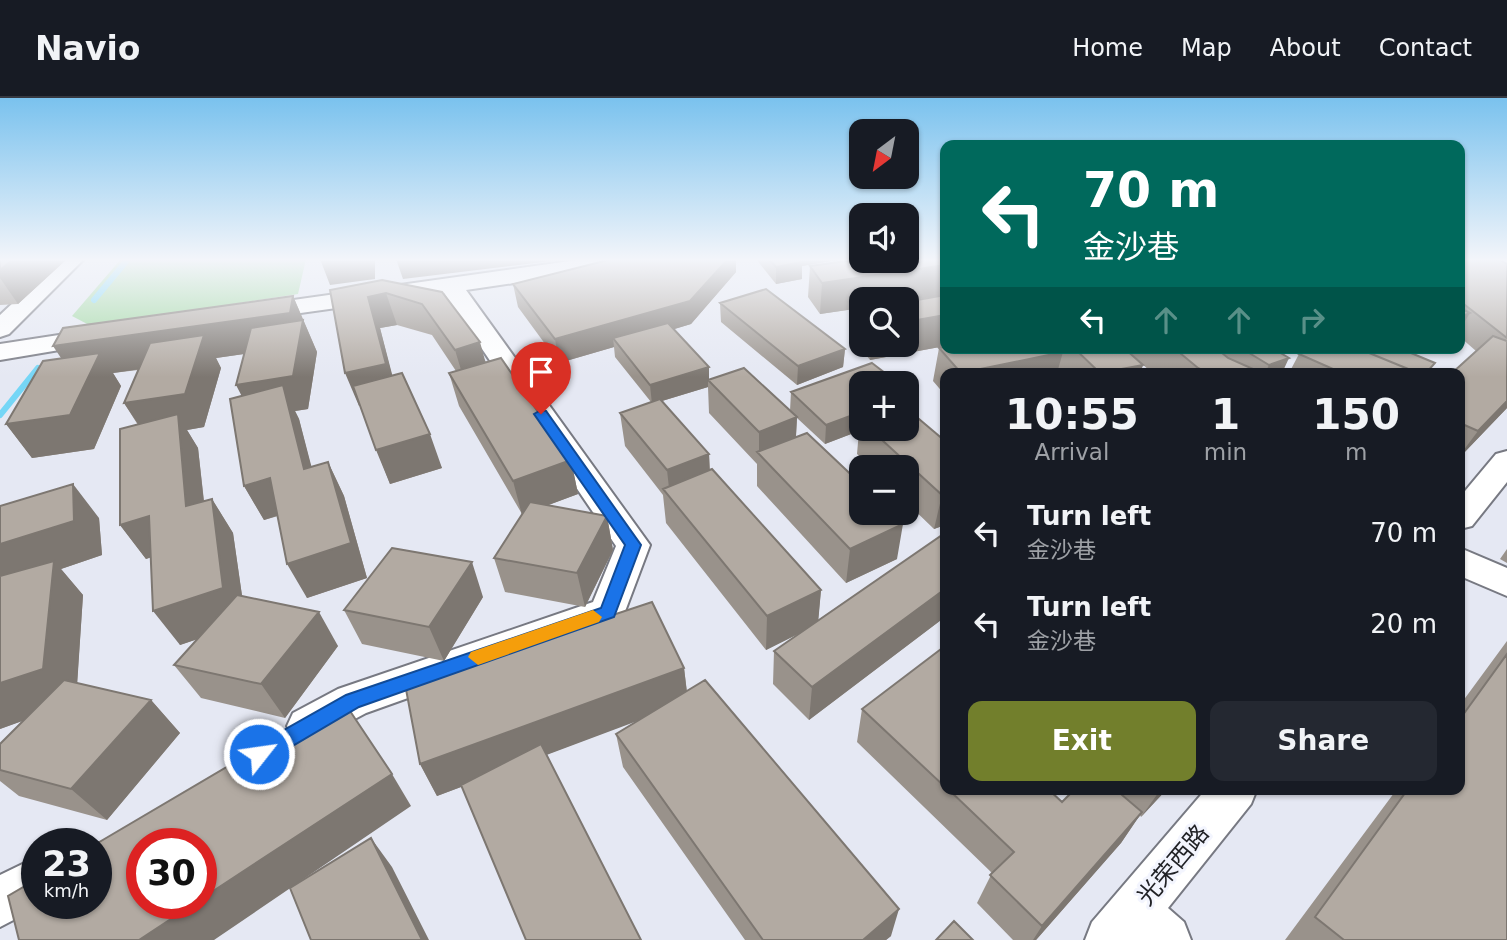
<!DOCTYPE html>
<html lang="en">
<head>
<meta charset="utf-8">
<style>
  :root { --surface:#171b24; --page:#242831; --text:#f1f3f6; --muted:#9ea1a6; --line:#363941; --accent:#727f2c }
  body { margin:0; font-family:"DejaVu Sans","Noto Sans SC",sans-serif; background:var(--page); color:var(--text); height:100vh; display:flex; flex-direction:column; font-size:26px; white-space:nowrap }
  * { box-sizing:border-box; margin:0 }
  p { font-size:23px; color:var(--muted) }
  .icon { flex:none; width:38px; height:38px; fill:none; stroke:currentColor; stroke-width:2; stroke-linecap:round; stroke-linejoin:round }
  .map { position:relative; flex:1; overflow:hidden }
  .panel { position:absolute; left:940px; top:270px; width:525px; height:427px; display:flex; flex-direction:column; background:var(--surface); border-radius:14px; box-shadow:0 2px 5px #0004 }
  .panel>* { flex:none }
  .guide { position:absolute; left:940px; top:42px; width:525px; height:214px; border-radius:14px; box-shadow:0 2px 5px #0004; background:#00695c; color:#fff; overflow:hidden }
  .needle { width:46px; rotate:212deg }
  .buttons { position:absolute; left:849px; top:21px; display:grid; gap:14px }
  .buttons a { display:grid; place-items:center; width:70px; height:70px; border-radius:14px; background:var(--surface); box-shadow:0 2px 5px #0004; font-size:35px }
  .speed { position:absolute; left:21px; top:730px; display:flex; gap:14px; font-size:35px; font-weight:700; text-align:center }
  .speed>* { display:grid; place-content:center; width:91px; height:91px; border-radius:50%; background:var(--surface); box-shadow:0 2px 5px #0004; line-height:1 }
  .speed small { font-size:18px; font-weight:400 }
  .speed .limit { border:10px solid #d22; background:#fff; color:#111 }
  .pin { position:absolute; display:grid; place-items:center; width:60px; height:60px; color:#fff; margin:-72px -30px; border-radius:50% 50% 50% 0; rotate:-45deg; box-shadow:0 0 7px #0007 }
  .pin .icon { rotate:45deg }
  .me { position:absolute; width:77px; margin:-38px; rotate:60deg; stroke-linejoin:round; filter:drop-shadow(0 0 5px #0008) }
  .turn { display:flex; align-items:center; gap:24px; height:147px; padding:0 28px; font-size:32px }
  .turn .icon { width:91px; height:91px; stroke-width:2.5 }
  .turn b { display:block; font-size:49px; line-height:60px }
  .lanes { display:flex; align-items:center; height:66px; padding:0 28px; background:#0003; justify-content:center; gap:35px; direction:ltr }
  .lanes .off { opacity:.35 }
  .eta { display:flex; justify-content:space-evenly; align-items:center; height:119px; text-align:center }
  .eta b { font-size:42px; font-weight:800; line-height:49px }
  .button { display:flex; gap:14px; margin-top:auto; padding:14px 28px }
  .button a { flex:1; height:80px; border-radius:14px; background:var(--accent); color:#fff; font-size:28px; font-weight:800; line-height:80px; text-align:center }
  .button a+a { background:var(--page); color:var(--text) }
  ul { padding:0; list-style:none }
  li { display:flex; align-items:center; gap:21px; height:91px; padding:0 28px }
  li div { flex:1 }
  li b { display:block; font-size:26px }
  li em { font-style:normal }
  header { display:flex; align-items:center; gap:42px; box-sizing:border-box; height:98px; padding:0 35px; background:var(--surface); border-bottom:2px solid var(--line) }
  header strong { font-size:33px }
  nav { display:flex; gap:38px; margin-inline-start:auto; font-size:24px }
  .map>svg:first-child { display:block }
  .green { fill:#a0d8a1 }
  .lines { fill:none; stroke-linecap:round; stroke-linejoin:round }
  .stream { stroke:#75d6f6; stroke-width:6 }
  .minor-casing { stroke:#777982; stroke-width:4 }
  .highway-casing { stroke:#777982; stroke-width:4 }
  .minor { fill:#fff; fill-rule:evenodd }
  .highway { fill:#fff; fill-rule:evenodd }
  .wall { fill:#99928b }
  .shaded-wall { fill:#7d7771 }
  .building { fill:#b2aaa2; stroke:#7d7771; stroke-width:2 }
  .route { fill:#1a73e8; stroke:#114b97; stroke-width:2 }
  .slow { fill:#f59e0b }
  .labels { text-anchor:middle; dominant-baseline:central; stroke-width:6; stroke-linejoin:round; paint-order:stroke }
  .near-street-label { font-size:24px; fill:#212226; stroke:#f3f5fe }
</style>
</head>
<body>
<header>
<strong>Navio</strong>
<nav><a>Home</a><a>Map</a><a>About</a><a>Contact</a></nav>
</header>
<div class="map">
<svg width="1507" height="842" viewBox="0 0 1507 842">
  <rect width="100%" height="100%" fill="#e5e8f3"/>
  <path class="green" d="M121,161h185l-8,35 -207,32 -19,-10z"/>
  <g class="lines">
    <path class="stream" d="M94,202l34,-41
      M0,317l38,-47"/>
    <g class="minor-casing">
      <path id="minor" d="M60,161h24l-75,75 -9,3v-22z
        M584,161h58l-11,7 -165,24 184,255 -29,77 -255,91 -58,31 -15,-5 -6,-13 6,-13 45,-24 255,-87 23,-56 -172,-253 -193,27 -9,-2 -3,-5 3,-5 9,-2z
        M98,231l9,3 4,5 -4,5 -107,18v-16z
        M1507,353v31l-35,44 -12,3v-32l36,-43z
        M1460,450l47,20v28l-47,-20z
        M1206,691h51l-6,15 -83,104 16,14 7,18h-106l7,-18z
        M37,759v46h9l-46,24v-52z"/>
    </g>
    <g class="highway-casing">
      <path id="highway" d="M1488,161h19v12l-9,-2z"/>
    </g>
    <use href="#minor" class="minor"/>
    <use href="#highway" class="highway"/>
  </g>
  <path class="wall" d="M0,161h67l-49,45 -18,1z
    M756,161h87l-41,7v13l-26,5z
    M945,161v36l-39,6 -45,-2v9l-41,6 -12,-17 2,-31z
    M1460,161l47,5v144l-47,49v-84l16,-22 -16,-14z
    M736,174l-45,52 -17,5 35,38v12l81,32 1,-19 70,-9v46h45l2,-20 37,32v84l-11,4 -28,-27v-35h-35l-14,-13 2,-23 -34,13 -28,-26 -1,19 101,122 -51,24 -89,-97v-22l-48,-51 -1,-26 -46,14 47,53 1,16 111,120 -3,30 127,-87v84l-136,103 -36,-36 1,-33 24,-17 -32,16 -100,-127 -3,-28 -38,-49 -5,-33 31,-11 -36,-45 -1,-10 -55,16 -41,-56 -5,-23z
    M382,182l60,12 44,70 85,98 7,34 -30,11 59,11 6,34 -28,57 -80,-15 -11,-34 28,-44 -63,-108 -10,-33 7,-2 -24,-36 -35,-10 -17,3 12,48 50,92 -52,16 -30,-78h-1z
    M945,197v51l-75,14 -14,-18 3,-31 2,-1v35h45z
    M293,198l24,56 -9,57 -13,2 4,8 12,48 17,-5 16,34 23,82 -60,20 -29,-82 -14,4 -20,-34 -2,-90 2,-42 -28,4 5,10 -17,59 -17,3 11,18 6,53 8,-2 21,34 9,63 96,50 -53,72 -84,-20 -27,-33 23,-26 -17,6 -29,-88 -5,2 -26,-34 18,-100 -14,-22 14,-33 -25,3 8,13 -27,63 -62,9 -26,-34 55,-66z
    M720,205l125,46 -2,18 -46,18 -76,-63z
    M939,250h185l19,17 -3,8h-195v22l-12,-14z
    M1125,250h147l11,23 -6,2h-125z
    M1417,250h22l-15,5z
    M1299,256l136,9 -7,10h-139z
    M0,408l99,12 3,37 -41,14 22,26 -6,88 74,17 29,33 -73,87 -88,-24 -19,-15v-37l24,-24 -24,9z
    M1507,451v14l-7,-4z
    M483,499l-39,64 -82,-17 -18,-34z
    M1507,543v299h-222l112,-151h63v-84z
    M945,548v143h103l14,13 13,-13h92l-26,28 -1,-2 -19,28 -85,97h-23l-36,-37 15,-30 -135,-131 5,-33z
    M684,570l3,24 204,244 -5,4h-141l-122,-173 -7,-33 24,-15 -203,77 -17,-32z"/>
  <path class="shaded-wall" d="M13,161h54l-49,45 -18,-26v-8z
    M320,161h55v20l-45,6z
    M396,161h173l-166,20z
    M728,161h8v13l-45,52 -72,22 -6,-8 1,9 -55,16 -4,-24z
    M792,161h51l-41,7v13l-26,5v-17z
    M945,167v30l-39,6v-2h-45v9l-41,6 2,-31z
    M386,195l11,32 -17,3 18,69 -39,9 -14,-33 23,-76z
    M293,198l24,56 -9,57 -13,2 4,8 22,84 -68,-85 -17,-33 63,-39 -83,12 5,10 -17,59 -17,3 11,18 10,92 -22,-34 -40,-70 -22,-33 72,-42 -83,12 8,13 -27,63 -62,9 -26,-34 69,-45 -22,-33z
    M1470,215l-10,16v-12z
    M945,217v31l-75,14 2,-15h34v-23z
    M480,244l9,33 -24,8 -10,-33z
    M1427,250h12l-15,5z
    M845,251l-2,18 -46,18 1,-19z
    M1063,254l-6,21h-96z
    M1289,260l-6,13 -6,2h-12l4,-8z
    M1143,267l-3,8h-40z
    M709,269v14l-1,-1v7l-56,17 -2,-19z
    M910,295l-3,19h-1v-18z
    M1507,303v7l-47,49v-2l18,-24z
    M861,314l-2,19 -34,13 1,-19z
    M797,319l-2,34 -36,3v-22z
    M430,336l12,34 -52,16 -14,-34z
    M709,356l1,34 -40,9 -3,-27z
    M571,362l7,34 -56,21 -9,-34z
    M328,364l16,34 23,82 -60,20 -20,-34z
    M270,380l19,34 -25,8 -20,-34z
    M73,386l26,34 3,37 -41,14 22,26 -7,107 -76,27v-185z
    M945,396v31l-11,4 8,-34z
    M212,401l21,34 13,90 -66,22 -27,-34z
    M149,418l24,34 -27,9 -26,-34z
    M607,418l6,34 -28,57 -8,-34z
    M903,426l-6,35 -51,24 4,-34z
    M472,464l11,35 -39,64 -15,-34z
    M945,491v28l-136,103 3,-33z
    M821,492l-3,34 -52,26 1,-34z
    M319,514l19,34 -53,72 -24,-34z
    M684,570l4,34 -251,94 -17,-32z
    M151,602l29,33 -73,87 -36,-31z
    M392,676l19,32 -197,134h-75l56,-37h6v-4z
    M1161,691h6l-26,28z
    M1142,714l-21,31 -85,97h-3l9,-14z
    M371,740l21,29 37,73h-7z
    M899,811l-8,27 -5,4h-23z"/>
  <path class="building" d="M0,161h13l-13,11z
    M612,161h116l-38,42 -135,38 -42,-55z
    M769,161h31l2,3 -26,5z
    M861,161v2h45v-2h39v6l-123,18 -12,-17z
    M1460,161h39l8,5v74l-47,-37z
    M382,182l60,12 38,50 -25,8 -33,-46 -36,-11 -18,4 18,67 -41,9 -15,-83z
    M766,191l79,60 -47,17 -78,-63z
    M945,197v20l-39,7v-20z
    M293,198l-3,17 -237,33 10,-18z
    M1460,210l10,5 -10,4z
    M303,222l-10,56 -57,9 15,-57z
    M668,225l41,44 -59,18 -37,-47z
    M204,237l-19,59 -61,9 26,-60z
    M1493,238l14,5v60l-29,30 -18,-8v-50h-8z
    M945,249v1h114l4,4 -102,21 -22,-25z
    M1074,250h50l19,17 -43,8z
    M1174,250h42l12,10 34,15h-54l-10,-5z
    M1241,250h31l17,10 -20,7z
    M1307,250h50l61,25h-76l-43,-19z
    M1357,250h42l36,15 -9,10h-8z
    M100,255l-30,62 -64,9 37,-63z
    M501,260l70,102 -58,21 -64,-108z
    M872,265l26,20h-37v29l-35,13 -35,-33z
    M744,270l53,49 -38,15 -51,-52z
    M402,275l28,61 -54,16 -23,-64z
    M283,287l21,84 24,-7 23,81 -64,21 -17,-86 -26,8 -14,-87z
    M660,301l49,55 -42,16 -47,-57z
    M906,310l39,33v53l-3,1 -72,-66h36z
    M178,316l8,92 26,-7 11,89 -70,23 -4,-95 -29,9v-96z
    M807,335l54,51v29h30l12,11 -53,25 -93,-97z
    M712,371l109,121 -54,26 -104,-127z
    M73,386l1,37 -74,23v-38z
    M530,404l77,14 -30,57 -83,-15z
    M945,435v56l-133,98 -38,-36z
    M392,450l80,14 -43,65 -85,-17z
    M54,463l-11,108 -43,14v-107z
    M237,497l82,17 -58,72 -87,-19z
    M652,504l32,66 -264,96 -15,-80z
    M945,548v141l-83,-78z
    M1507,556v286h-163l-29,-23 93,-128h52v-70z
    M64,582l87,20 -80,89 -71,-19v-26z
    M705,582l194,229 -36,31h-100l-147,-206z
    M342,601l50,75 -191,125v-55h-59v59h53l-56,37h-120l-11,-44 29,-17v24h59v-59z
    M541,646l100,196h-115l-65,-155z
    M948,691h100l14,13 13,-13h40l27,23 -100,114 -52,-51 24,-23z
    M371,740l51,102h-111l-21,-52z
    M954,823l19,19h-37z"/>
  <linearGradient id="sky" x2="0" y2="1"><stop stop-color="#7ac2ee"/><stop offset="0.58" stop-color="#f3f5fa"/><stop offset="1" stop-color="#f3f5fa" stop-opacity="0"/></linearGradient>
  <rect width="1507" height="279" fill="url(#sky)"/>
  <path class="route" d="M541,312l5,1 95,134 -27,72 -255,90 -92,54 -8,2 -7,-2 -3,-7 3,-6 94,-53 255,-87 24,-63 -91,-131z"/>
  <path class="slow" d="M593,512l9,7 -3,5 -121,43 -10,-8 3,-5z"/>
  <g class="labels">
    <g class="near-street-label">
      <text transform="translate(1173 767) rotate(-50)">光荣西路</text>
    </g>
  </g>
</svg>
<div class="buttons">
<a><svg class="needle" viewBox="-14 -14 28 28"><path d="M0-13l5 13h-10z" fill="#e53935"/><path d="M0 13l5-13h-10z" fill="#9ea1a6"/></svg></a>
<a><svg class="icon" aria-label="sound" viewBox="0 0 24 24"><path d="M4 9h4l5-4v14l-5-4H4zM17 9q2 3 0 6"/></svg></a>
<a><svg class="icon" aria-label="search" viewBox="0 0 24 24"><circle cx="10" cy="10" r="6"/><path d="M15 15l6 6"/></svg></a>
<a>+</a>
<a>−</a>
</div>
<div class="speed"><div>23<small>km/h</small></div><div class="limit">30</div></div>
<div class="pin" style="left:541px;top:316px;background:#d93025"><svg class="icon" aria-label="arrive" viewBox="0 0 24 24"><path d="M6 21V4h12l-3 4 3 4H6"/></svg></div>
<svg class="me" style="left:259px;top:656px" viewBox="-20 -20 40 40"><circle r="17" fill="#1a73e8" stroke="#fff" stroke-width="3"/><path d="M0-11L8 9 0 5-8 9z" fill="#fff"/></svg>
<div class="guide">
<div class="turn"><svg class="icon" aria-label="left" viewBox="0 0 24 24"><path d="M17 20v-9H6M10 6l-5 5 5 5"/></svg><div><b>70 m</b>金沙巷</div></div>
<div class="lanes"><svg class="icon" aria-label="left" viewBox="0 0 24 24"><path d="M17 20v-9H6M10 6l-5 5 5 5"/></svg><svg class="icon off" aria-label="ahead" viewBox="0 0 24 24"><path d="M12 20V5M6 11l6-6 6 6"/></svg><svg class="icon off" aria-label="ahead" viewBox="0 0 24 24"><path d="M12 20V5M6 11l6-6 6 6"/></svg><svg class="icon off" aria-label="right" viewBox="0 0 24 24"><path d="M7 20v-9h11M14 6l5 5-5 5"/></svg></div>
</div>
<section class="panel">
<div class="eta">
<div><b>10:55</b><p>Arrival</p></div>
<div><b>1</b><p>min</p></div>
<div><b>150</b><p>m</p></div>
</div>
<ul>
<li><svg class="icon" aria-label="left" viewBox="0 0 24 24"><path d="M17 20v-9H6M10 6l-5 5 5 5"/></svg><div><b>Turn left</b><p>金沙巷</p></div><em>70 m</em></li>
<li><svg class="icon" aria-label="left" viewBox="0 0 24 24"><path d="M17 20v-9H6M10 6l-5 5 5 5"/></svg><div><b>Turn left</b><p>金沙巷</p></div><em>20 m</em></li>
</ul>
<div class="button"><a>Exit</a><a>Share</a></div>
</section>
</div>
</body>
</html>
